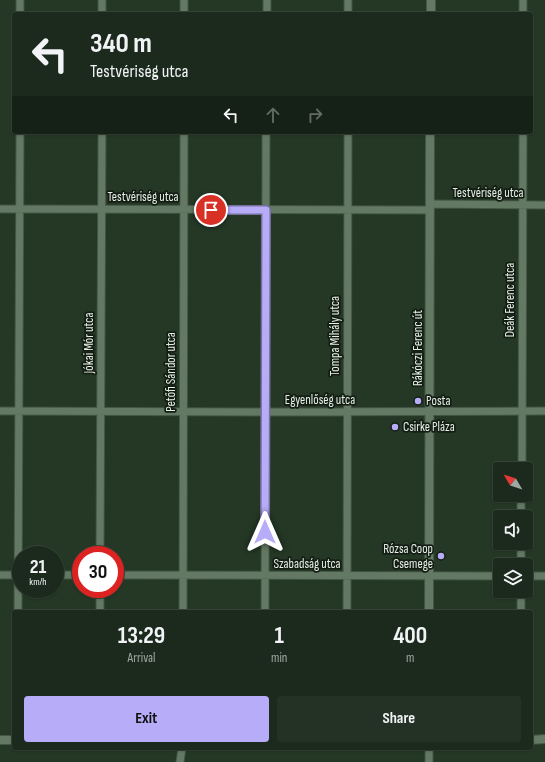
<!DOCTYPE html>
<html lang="en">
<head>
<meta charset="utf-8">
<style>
  :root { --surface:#1b2a1c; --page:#243225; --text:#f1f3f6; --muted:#a0a7a3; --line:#39463b; --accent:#b6acf8 }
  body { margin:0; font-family:"Sofia Sans Condensed",sans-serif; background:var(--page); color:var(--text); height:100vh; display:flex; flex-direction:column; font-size:15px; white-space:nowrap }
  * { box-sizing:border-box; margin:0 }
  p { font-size:13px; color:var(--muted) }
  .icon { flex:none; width:22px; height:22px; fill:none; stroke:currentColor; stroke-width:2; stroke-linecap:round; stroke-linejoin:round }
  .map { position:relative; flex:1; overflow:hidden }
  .drawer { position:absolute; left:12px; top:610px; width:521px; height:140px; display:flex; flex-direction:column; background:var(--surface); border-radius:4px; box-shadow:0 1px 3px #0004,0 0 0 1px var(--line) }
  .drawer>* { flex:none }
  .top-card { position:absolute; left:12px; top:12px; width:521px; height:122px; border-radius:4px; box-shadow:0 1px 3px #0004,0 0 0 1px var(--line); background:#1b2a1c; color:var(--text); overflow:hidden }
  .needle { width:26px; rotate:309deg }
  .buttons { position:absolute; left:493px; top:462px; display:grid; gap:8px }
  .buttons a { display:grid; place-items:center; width:40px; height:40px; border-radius:4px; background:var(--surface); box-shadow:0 1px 3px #0004,0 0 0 1px var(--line); font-size:20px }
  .speed { position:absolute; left:12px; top:546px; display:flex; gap:8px; font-size:20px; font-weight:700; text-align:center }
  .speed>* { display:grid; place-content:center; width:52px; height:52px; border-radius:50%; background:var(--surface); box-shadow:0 1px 3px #0004,0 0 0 1px var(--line); line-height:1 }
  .speed small { font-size:10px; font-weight:400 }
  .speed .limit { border:6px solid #d22; background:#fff; color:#111 }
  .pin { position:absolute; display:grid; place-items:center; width:34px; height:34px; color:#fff; margin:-17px; border:2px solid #fff; border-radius:50%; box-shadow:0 1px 4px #0007 }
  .me { position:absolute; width:44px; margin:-22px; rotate:0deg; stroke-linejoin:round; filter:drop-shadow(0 0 3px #0008) }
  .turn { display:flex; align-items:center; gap:14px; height:84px; padding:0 12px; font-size:18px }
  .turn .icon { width:52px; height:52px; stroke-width:2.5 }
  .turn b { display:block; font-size:28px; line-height:34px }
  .lanes { display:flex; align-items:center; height:38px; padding:0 12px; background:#0003; justify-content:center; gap:20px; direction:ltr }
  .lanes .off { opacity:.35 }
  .eta { display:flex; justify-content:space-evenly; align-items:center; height:68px; text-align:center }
  .eta b { font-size:24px; font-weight:700; line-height:28px }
  .primary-button { display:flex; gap:8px; margin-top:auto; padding:8px 12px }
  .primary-button a { flex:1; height:46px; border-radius:4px; background:var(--accent); color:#111; font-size:16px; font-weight:700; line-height:46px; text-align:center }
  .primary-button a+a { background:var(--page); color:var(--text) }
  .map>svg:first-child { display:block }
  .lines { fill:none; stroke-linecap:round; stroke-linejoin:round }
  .minor-casing { stroke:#435544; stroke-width:9 }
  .tertiary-casing { stroke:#435544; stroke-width:10 }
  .minor { stroke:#637963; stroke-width:7 }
  .tertiary { stroke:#637963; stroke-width:8 }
  .route-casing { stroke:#7670a1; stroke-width:10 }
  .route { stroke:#b6acf8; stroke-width:7 }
  .poi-dot { fill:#b6acf8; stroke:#141d14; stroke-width:1.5 }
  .labels { text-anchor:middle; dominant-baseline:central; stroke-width:3.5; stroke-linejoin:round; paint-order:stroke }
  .street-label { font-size:13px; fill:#e4f0e4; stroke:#141d14 }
  .poi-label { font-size:13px; fill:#e4f0e4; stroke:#141d14; text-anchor:start }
</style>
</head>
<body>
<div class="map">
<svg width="545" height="762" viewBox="0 0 545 762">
  <rect width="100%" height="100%" fill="#243825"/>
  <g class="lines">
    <g class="minor-casing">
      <path id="minor" d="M20,14v-14
        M102,14v-14
        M184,14v-14
        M267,14v-14
        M348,14v-14
        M523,14v-14
        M430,204l115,1
        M0,209l430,1
        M0,411l266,1 279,-1
        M522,469l1,-337
        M521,517v-22
        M100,555l2,-423
        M521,565v-22
        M0,575h21
        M55,575h26
        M115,575l385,1
        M526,576h19
        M18,612l2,-480
        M100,612v-23
        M183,612l1,-480
        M265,612l1,-480
        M347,612l1,-480
        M521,612v-21
        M180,762l2,-14
        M429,762v-14"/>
    </g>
    <g class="tertiary-casing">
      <path id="tertiary" d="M431,14v-14
        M429,612l1,-480
        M0,740h14
        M531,740l14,-1"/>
    </g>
    <use href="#minor" class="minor"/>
    <use href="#tertiary" class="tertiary"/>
  </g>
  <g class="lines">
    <g class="route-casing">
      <path id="route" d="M211,210h55l-1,322"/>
    </g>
    <use href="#route" class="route"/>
  </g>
  <g class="poi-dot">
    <circle cx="418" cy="401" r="4"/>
    <circle cx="395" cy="427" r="4"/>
    <circle cx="441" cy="556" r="4"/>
  </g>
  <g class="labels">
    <g class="street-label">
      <text x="488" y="193">Testvériség utca</text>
      <text x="143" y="197">Testvériség utca</text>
      <text transform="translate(510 300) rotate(-90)">Deák Ferenc utca</text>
      <text transform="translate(335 336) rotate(-90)">Tompa Mihály utca</text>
      <text transform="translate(89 343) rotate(-90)">Jókai Mór utca</text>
      <text transform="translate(418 348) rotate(-90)">Rákóczi Ferenc út</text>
      <text transform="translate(171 372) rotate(-90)">Petőfi Sándor utca</text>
      <text x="320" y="400">Egyenlőség utca</text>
      <text x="307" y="564">Szabadság utca</text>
    </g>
    <g class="poi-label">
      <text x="426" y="401">Posta</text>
      <text x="403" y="427">Csirke Pláza</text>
      <text x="433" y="549" text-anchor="end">Rózsa Coop<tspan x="433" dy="15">Csemege</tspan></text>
    </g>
  </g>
</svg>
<div class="buttons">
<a><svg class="needle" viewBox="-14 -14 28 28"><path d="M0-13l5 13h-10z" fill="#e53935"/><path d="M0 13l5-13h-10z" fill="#a0a7a3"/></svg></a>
<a><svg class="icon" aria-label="sound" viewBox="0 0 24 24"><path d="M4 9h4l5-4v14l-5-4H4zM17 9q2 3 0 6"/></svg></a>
<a><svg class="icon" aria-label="layers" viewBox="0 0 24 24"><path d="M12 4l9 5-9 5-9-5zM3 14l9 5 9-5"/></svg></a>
</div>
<div class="speed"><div>21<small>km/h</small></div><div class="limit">30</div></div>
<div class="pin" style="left:211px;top:210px;background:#d93025"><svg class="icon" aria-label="arrive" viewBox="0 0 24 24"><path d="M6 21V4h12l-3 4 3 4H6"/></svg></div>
<svg class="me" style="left:265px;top:532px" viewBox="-20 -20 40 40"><path d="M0-17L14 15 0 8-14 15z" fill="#b6acf8" stroke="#fff" stroke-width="4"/></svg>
<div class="top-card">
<div class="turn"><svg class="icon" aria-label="left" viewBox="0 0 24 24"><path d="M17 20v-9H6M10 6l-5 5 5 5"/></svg><div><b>340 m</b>Testvériség utca</div></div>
<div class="lanes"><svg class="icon" aria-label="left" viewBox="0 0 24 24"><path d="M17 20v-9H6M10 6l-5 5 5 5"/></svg><svg class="icon off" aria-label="ahead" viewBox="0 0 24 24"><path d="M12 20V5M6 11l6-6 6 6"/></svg><svg class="icon off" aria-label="right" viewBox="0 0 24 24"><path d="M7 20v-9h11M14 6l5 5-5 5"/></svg></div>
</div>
<section class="drawer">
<div class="eta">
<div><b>13:29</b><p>Arrival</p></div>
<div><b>1</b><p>min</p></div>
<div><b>400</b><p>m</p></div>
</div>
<div class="primary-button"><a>Exit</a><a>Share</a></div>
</section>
</div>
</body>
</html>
